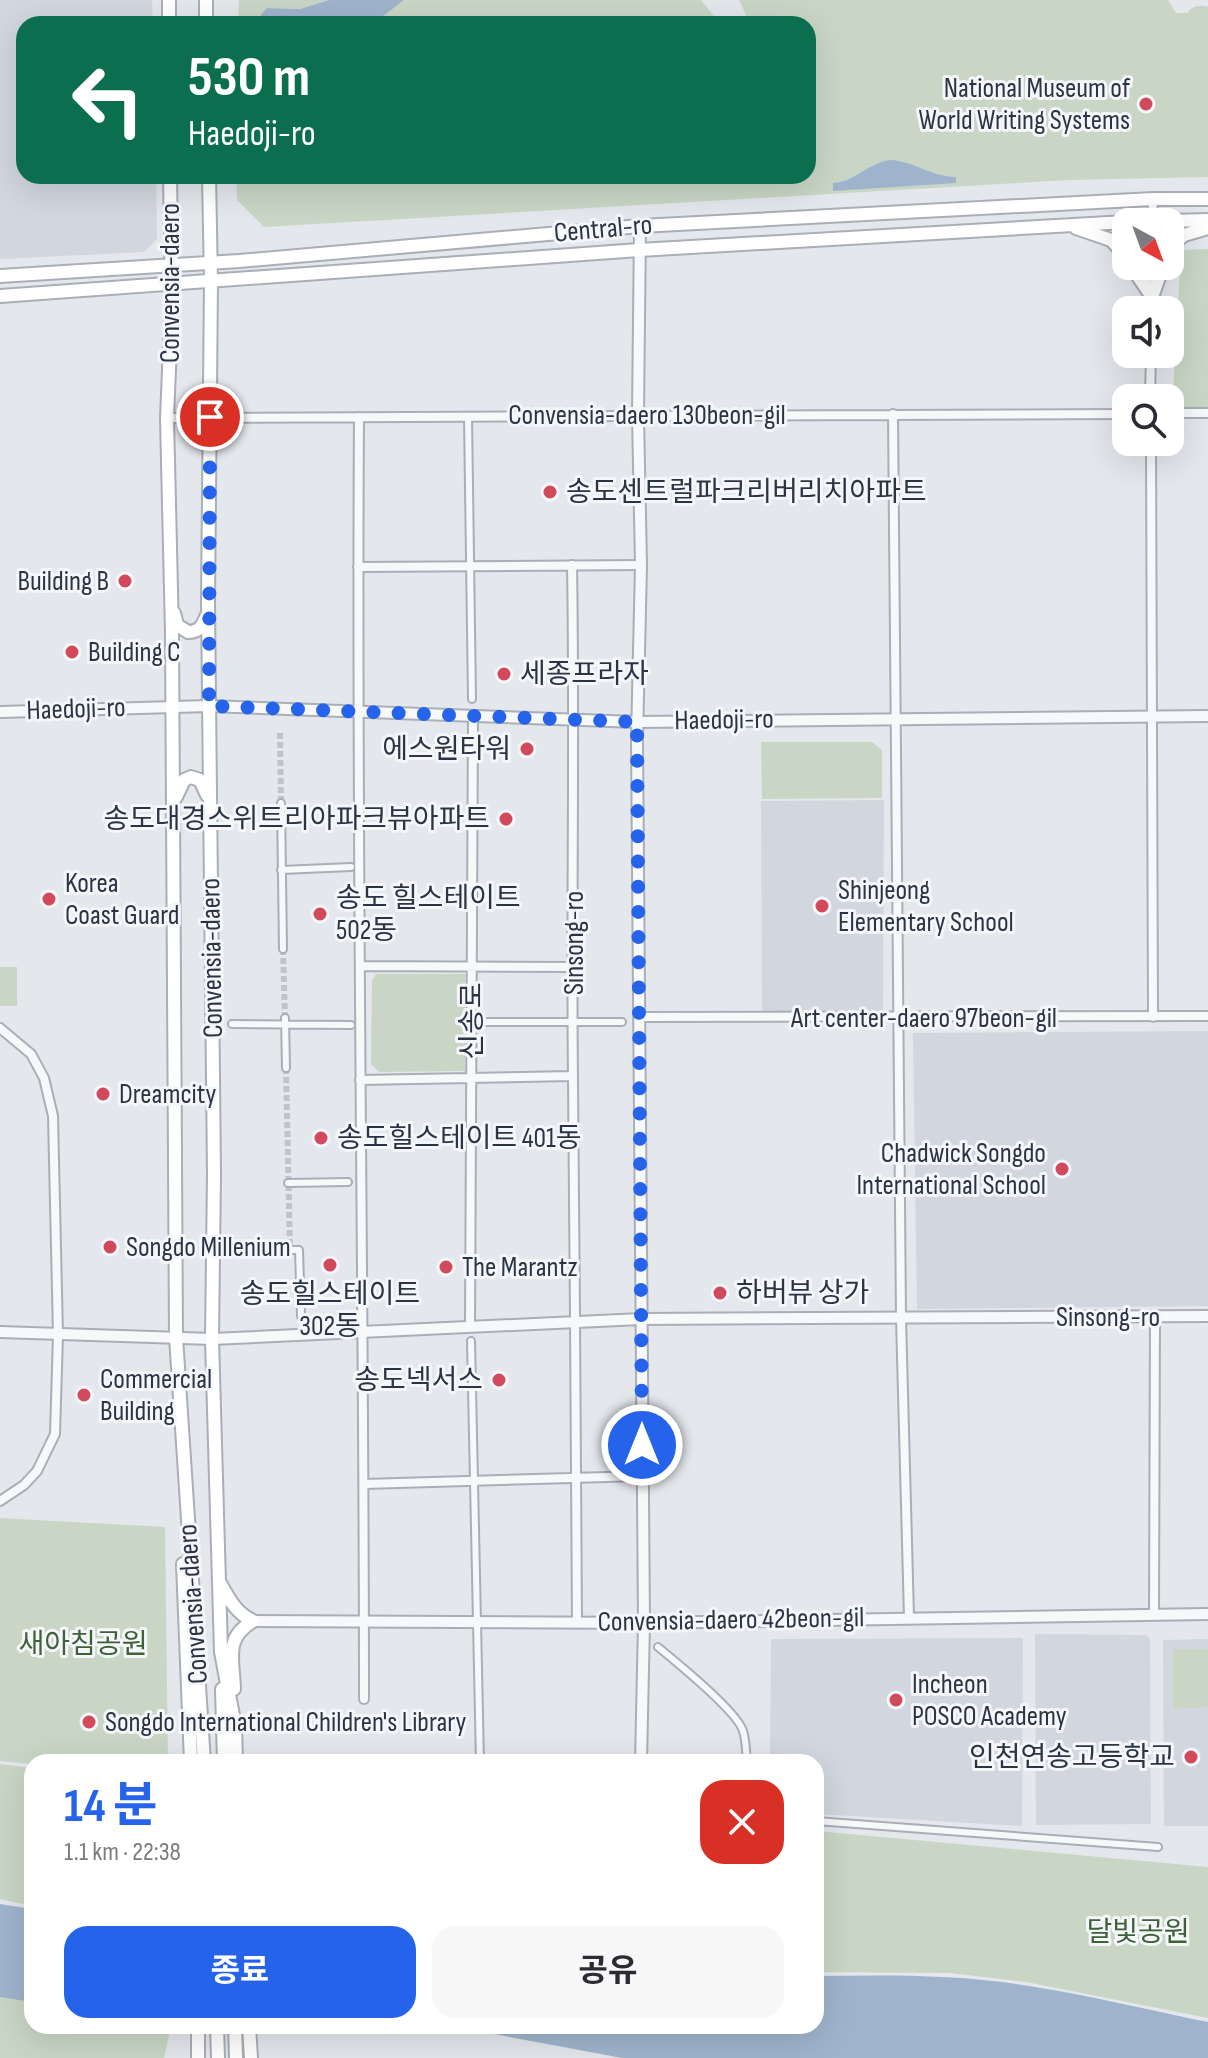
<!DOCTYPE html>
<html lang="ko">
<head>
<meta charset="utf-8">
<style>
  :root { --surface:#fff; --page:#f7f7f7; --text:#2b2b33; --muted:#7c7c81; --accent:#2563eb }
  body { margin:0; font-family:"Sofia Sans Condensed","Noto Sans KR",sans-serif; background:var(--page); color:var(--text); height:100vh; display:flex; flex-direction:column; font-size:30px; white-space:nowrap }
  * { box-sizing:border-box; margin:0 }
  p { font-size:26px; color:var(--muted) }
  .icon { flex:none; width:44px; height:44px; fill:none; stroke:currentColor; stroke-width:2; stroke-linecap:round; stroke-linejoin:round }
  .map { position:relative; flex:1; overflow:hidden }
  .sheet { position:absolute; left:24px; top:1754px; width:800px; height:280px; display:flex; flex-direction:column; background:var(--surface); border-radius:24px; box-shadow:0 8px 32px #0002 }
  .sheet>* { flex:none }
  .top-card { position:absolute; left:16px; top:16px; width:800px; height:168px; border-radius:24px; box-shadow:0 8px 32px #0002; background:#0b6e4f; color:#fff; overflow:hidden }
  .needle { width:52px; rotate:139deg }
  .fabs { position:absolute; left:1112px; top:208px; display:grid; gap:16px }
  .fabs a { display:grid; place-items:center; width:72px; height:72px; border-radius:16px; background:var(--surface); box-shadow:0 8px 32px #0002; font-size:40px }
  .pin { position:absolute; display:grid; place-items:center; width:68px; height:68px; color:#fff; margin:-34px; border:4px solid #fff; border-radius:50%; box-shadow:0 2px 8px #0007 }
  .me { position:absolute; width:88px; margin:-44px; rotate:0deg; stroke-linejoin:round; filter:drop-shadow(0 0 6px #0008) }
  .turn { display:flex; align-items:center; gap:28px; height:168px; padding:0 40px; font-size:36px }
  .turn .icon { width:104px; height:104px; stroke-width:2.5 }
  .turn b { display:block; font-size:56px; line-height:68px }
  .round { display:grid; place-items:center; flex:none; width:84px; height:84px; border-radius:24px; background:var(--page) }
  .summary { display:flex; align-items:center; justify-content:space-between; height:136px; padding:0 40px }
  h1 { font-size:48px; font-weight:700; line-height:60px; color:var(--accent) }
  .button { display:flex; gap:16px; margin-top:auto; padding:16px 40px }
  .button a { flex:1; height:92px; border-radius:24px; background:var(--accent); color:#fff; font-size:32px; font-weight:700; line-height:92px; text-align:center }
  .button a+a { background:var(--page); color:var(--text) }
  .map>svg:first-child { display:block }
  .built { fill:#d2d6de }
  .green { fill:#c9d6c5 }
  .water { fill:#9fb4cc }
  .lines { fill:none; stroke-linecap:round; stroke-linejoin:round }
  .pedestrian-tunnel { stroke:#bfc3cb; stroke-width:6; stroke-dasharray:6 3; stroke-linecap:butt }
  .pedestrian-casing { stroke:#a9aeb7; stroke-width:10 }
  .minor-casing { stroke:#a9aeb7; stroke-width:12 }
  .tertiary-casing { stroke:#a9aeb7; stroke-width:14 }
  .secondary-casing { stroke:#a9aeb7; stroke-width:16 }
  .pedestrian { stroke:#f7f8fa; stroke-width:6 }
  .minor { stroke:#f7f8fa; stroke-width:8 }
  .tertiary { stroke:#f7f8fa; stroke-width:10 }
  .secondary { stroke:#fff; stroke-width:12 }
  .route { stroke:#2563eb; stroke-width:14; stroke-dasharray:0 25.2 }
  .poi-dot { fill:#d1495b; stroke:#f4f6f9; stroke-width:3 }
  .labels { text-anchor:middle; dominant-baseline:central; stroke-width:6; stroke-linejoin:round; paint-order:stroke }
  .poi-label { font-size:28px; fill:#2b3445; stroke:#f4f6f9; text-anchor:start }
  .street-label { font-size:28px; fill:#2b3445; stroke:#f4f6f9 }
  .park-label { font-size:28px; fill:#3f6138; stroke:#f4f6f9 }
</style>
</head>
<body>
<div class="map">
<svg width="1208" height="2058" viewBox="0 0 1208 2058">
  <rect width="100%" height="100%" fill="#e4e7ec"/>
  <path class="built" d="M0,0h152l1,24h-129v152h132l1,63 -13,13 -144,7z
    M884,800l-1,211 -121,1 -1,-211z
    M1208,1031v275l-291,3 -4,-276z
    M1035,1634l111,1 4,4 1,185 -115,1z
    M1023,1638l-1,188 -206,-12v-52h-46l1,-123z
    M1208,1639v187h-44l-1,-186z"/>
  <path class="green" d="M239,0h90l-29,9 -33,-1 -6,6v10h-23z
    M404,0h297l19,24h-347z
    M739,0h429l8,13h12c2,-6 13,-9 20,-6v170l-139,3 -805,47 -27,-27 -1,-24h572v-152h-62v-9z
    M1208,249v163l-36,1 9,-163z
    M761,742h111l10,8v48l-120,1z
    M0,967h17v39h-17z
    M376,974h89v97l-86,1 -8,-8 1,-83z
    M0,1518l165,9 3,235h-136v2l-32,-3z
    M1173,1649h35v58l-35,2z
    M0,1764l32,4v138l-32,-7z
    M816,1831l392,36v151l-182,-36 -76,-9 -134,-1z
    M0,1995l32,5v26h139l-7,32h-164z"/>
  <path class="water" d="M329,0h75l-31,24h-112v-10l6,-6 33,1z
    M890,160c24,1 42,17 66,17v6l-123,8v-8c22,-1 35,-20 57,-23z
    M0,1904l32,5v93l-32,-5z
    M816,1976c71,-1 143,-2 213,10 60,9 119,24 179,36v36h-586l-171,-32h365z"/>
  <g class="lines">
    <path class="pedestrian-tunnel" d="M280,733l1,70
      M283,949l2,69
      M286,1068l4,182"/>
    <g class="pedestrian-casing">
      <path id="pedestrian" d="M468,416l4,283
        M281,803l2,146
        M281,870l70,-3
        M285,1018l1,50
        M472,1022h150
        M232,1024l119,1
        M288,1183l60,-1
        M290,1250h9l2,66
        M471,1341l9,421
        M658,1647c18,15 79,64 85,84 3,9 3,21 4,31
        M816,1821l342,26"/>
    </g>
    <g class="minor-casing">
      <path id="minor" d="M1152,222l1,-23
        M1151,310l1,-44
        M1150,398l1,-44
        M1170,413h38
        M893,414l8,904 8,299
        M359,417c-3,427 5,855 5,1282
        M167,418l959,-4
        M1151,442l2,575
        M572,565c3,171 -1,342 1,514 1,181 4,362 4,543
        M358,567l283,-2
        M361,966l213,1
        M641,1017l567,-1
        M0,1028l31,26 13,24 9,38 5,219 -3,99 -18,37 -13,14 -24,16
        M360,1080l212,-4
        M470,1326l3,-610
        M364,1484l278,-8
        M1154,1614l1,-298"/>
    </g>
    <g class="tertiary-casing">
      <path id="tertiary" d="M640,226l-2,189 3,150 -4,174 7,884 -3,139
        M0,712l209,-6 428,16 571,-6
        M0,1332l212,7 429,-20 567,-3
        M253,1621l391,2 564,-9"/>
    </g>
    <g class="secondary-casing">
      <path id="secondary" d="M169,0v24
        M206,0v24
        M170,176l2,121 -5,121 5,215 4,704 28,425
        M209,176l2,106 -3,320 6,572 -2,165 9,313 14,74 1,36
        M1129,222l79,-2
        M1076,228l35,12 15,16
        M1170,247l14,-12 24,-7
        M1131,266l21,31
        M0,276l239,-15 401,-35 513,-27h55
        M0,296l639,-46 487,-28
        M1152,297l11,-31
        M174,613l3,12 11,7c12,0 15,-7 19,-17
        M176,797l8,-17 7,-3 9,3 7,15
        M183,1564l8,198
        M220,1583c9,16 16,30 33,38
        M222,1689l2,73
        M234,1689c-1,-30 -10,-51 19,-68
        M198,2026v32
        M217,2026l1,32
        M235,2026l1,32
        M249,2026l2,32"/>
    </g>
    <use href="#pedestrian" class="pedestrian"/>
    <use href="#minor" class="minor"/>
    <use href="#tertiary" class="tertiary"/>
    <use href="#secondary" class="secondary"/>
  </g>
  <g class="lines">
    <path class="route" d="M210,417l-1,289 428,16 5,723"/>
  </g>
  <g class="poi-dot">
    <circle cx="1146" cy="104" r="8"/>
    <circle cx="550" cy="492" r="8"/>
    <circle cx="125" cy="581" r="8"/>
    <circle cx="72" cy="652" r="8"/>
    <circle cx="504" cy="674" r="8"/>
    <circle cx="527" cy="749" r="8"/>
    <circle cx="506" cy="819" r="8"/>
    <circle cx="49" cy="899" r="8"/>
    <circle cx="822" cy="906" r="8"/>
    <circle cx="320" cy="914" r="8"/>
    <circle cx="103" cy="1094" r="8"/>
    <circle cx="321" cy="1138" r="8"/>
    <circle cx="1062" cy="1169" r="8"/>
    <circle cx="110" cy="1247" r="8"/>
    <circle cx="330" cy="1265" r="8"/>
    <circle cx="446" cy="1267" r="8"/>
    <circle cx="720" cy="1293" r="8"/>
    <circle cx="499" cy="1380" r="8"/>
    <circle cx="84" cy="1395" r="8"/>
    <circle cx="896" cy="1700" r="8"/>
    <circle cx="89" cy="1722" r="8"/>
    <circle cx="1191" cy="1757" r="8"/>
  </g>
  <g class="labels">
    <g class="poi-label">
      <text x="1130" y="88" text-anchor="end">National Museum of<tspan x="1130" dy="32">World Writing Systems</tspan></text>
      <text x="566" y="492">송도센트럴파크리버리치아파트</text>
      <text x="109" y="581" text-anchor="end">Building B</text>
      <text x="88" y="652">Building C</text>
      <text x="520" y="674">세종프라자</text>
      <text x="511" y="749" text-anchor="end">에스원타워</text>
      <text x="490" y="819" text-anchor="end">송도대경스위트리아파크뷰아파트</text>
      <text x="65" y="883">Korea<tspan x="65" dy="32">Coast Guard</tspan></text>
      <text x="838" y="890">Shinjeong<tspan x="838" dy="32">Elementary School</tspan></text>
      <text x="336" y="898">송도 힐스테이트<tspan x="336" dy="32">502동</tspan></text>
      <text x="119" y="1094">Dreamcity</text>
      <text x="337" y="1138">송도힐스테이트 401동</text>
      <text x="1046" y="1153" text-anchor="end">Chadwick Songdo<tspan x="1046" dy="32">International School</tspan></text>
      <text x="126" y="1247">Songdo Millenium</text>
      <text x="462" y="1267">The Marantz</text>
      <text x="736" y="1293">하버뷰 상가</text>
      <text x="330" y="1294" text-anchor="middle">송도힐스테이트<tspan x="330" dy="32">302동</tspan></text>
      <text x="100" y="1379">Commercial<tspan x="100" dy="32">Building</tspan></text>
      <text x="483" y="1380" text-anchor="end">송도넥서스</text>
      <text x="912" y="1684">Incheon<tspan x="912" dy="32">POSCO Academy</tspan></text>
      <text x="105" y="1722">Songdo International Children's Library</text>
      <text x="1175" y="1757" text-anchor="end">인천연송고등학교</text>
    </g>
    <g class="street-label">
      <text transform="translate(603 229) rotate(-5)">Central-ro</text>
      <text transform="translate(170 283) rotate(-90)">Convensia-daero</text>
      <text x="647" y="415">Convensia-daero 130beon-gil</text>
      <text transform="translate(76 709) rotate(-2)">Haedoji-ro</text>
      <text transform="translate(724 720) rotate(-1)">Haedoji-ro</text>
      <text transform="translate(574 943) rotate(-90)">Sinsong-ro</text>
      <text transform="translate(212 958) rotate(-91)">Convensia-daero</text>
      <text x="924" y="1018">Art center-daero 97beon-gil</text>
      <text transform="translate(472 1021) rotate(-90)">신송로</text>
      <text x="1108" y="1317">Sinsong-ro</text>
      <text transform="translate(193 1604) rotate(-94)">Convensia-daero</text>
      <text transform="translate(731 1620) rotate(-1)">Convensia-daero 42beon-gil</text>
    </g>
    <g class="park-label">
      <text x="83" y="1644">새아침공원</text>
      <text x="1138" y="1932">달빛공원</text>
    </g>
  </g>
</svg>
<div class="fabs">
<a><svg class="needle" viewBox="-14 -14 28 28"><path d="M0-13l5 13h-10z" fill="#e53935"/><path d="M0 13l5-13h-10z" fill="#7c7c81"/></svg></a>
<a><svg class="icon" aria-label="sound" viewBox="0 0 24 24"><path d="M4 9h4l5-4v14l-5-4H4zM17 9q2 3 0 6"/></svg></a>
<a><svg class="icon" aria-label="search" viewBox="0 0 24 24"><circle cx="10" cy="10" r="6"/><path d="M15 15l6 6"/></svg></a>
</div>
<div class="pin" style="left:210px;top:417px;background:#d93025"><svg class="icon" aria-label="arrive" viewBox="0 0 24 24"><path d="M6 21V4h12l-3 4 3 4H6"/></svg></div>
<svg class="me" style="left:642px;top:1445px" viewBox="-20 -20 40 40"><circle r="17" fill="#2563eb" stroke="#fff" stroke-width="3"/><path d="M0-11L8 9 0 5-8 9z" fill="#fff"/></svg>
<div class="top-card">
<div class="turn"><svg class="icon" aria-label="left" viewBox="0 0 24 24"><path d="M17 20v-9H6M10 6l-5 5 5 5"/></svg><div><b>530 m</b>Haedoji-ro</div></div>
</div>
<section class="sheet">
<div class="summary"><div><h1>14 분</h1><p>1.1 km · 22:38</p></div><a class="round" style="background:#d93025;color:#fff"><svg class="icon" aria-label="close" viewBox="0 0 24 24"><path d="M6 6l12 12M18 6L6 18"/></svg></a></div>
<div class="button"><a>종료</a><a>공유</a></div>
</section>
</div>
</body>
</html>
